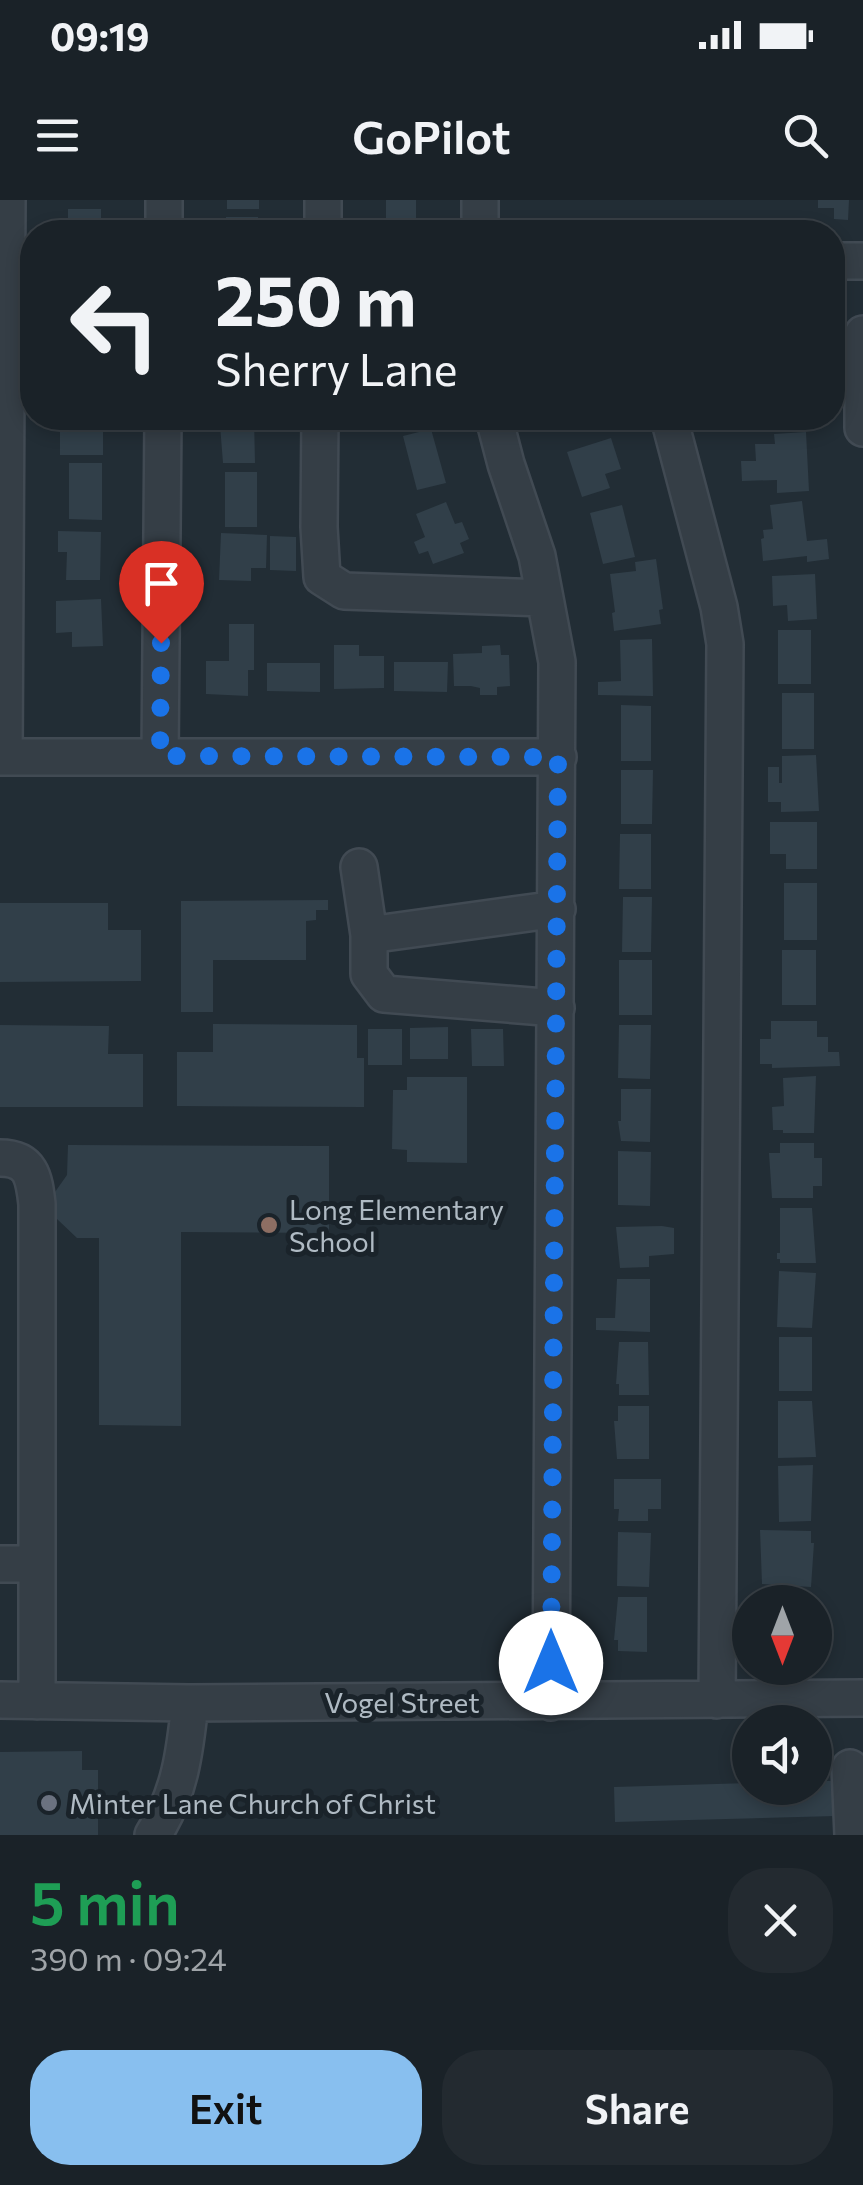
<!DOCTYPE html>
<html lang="en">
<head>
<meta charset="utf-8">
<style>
  :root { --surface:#1a2228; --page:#232a30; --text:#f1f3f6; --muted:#9fa4a8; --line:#383f45; --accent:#88bfef }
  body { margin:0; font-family:Commissioner,sans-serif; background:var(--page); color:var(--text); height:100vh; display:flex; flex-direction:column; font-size:38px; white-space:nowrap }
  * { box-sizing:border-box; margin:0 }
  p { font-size:32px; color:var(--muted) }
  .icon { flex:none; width:55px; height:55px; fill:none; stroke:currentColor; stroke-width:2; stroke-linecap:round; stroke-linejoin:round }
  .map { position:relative; height:1635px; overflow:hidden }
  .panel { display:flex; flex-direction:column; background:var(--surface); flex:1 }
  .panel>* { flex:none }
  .hud { position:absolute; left:20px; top:20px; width:825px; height:210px; border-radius:40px; box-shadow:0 5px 15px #0003,0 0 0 2px var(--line); background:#1a2228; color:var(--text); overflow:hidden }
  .needle { width:65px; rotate:180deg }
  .fabs { position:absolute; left:732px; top:1385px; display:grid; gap:20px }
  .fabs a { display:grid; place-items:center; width:100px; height:100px; border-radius:50%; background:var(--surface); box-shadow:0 5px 15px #0003,0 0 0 2px var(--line); font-size:50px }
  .pin { position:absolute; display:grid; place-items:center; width:85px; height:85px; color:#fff; margin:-102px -42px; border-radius:50% 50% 50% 0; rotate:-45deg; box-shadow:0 0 10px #0007 }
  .pin .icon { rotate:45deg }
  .me { position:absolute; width:110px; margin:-55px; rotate:0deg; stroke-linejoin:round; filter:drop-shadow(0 0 8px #0008) }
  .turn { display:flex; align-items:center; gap:35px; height:210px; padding:0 30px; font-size:45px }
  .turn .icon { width:130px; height:130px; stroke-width:2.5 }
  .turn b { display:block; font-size:70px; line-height:85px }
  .round { display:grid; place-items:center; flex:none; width:105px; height:105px; border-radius:40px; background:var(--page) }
  .summary { display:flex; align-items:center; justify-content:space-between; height:170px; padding:0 30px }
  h1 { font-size:60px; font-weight:600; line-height:75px; color:#1e9e55 }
  .button { display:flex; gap:20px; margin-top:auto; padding:20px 30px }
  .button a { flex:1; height:115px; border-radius:40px; background:var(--accent); color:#111; font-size:40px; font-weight:600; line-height:115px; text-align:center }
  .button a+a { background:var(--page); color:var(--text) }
  .status { display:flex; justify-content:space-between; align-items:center; height:70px; padding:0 50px; background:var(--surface); direction:ltr }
  .status svg { height:28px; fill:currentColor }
  header { display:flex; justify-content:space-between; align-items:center; height:130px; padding:0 30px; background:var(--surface); font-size:45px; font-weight:600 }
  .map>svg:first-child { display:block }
  .building { fill:#313f49 }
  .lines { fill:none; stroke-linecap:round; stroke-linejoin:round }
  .minor-casing { stroke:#414a53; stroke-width:40 }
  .minor { stroke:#353e46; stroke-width:35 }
  .route { stroke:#1a73e8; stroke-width:18; stroke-dasharray:0 32.4 }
  .education-dot { fill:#8d6e63; stroke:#1a232a; stroke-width:4 }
  .worship-dot { fill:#6b7280; stroke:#1a232a; stroke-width:4 }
  .labels { text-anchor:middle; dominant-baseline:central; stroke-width:10; stroke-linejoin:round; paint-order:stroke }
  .poi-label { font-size:28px; fill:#afbac3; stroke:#1a232a; text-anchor:start }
  .street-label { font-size:28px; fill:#afbac3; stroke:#1a232a }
</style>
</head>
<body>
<div class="status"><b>09:19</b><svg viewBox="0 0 49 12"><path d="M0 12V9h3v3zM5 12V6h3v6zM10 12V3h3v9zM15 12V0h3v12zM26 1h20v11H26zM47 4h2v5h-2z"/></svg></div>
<header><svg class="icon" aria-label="menu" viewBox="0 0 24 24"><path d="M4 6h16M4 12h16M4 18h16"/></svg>GoPilot<svg class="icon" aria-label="search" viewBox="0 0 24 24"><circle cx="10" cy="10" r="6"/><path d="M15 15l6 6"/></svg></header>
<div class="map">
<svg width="863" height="1635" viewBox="0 0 863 1635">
  <rect width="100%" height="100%" fill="#222d35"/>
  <path class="building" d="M227,0h32v9h-32z
    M386,0h30v20h-30z
    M818,0h31l-1,20 -14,-1v-11h-16z
    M68,9h33v23h-33z
    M226,17h32v15h-33z
    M368,27l48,1v4h-48z
    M17,136h15v21h-15z
    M71,218h32v37h-43v-28h11z
    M223,218h31l1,45h-32l-3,-38h3z
    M431,229l15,54 -29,7 -14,-54z
    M806,232l3,59 -32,2v-13l-35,1 -1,-20h15l-1,-17h20l-1,-10z
    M611,238l10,31 -16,5 5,14 -28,9 -15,-45z
    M69,263h33v57l-33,-1z
    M225,272h32v55h-32z
    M802,301l5,40 20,-2 2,20 -22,3v-6l-44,5 -2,-22 3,-1 -1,-8 10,-1 -3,-24z
    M446,302l9,22 7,-2 7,17 -9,4 4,10 -31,11 -5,-13 -9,3 -5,-12 11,-5 -9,-23z
    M622,305l13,52 -32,7 -13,-51z
    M58,331l43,1 -1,48h-34l1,-28h-9z
    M221,333l46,2 -1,33h-15v13l-32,-1z
    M270,336l26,1v34l-26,-1z
    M656,359l7,50 -4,1 2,14 -47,7 -2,-18 3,-1 -5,-38 26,-3 -1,-9z
    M815,374l2,45 -29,2 -1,-16 -14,1 -1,-30z
    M101,399l2,47 -31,1v-15l-16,1v-32z
    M229,424h25v46h-6v26l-42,-2v-33h23z
    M778,430h33v54h-33z
    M652,439l1,57 -55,-1v-13l23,-1 -1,-41z
    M334,445h25v11h25v32l-50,1z
    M500,445l1,10h8l1,31 -13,1v8h-17v-7l-9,-2h-17l-1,-32 29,-1v-7z
    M394,462h54l-1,30 -53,-1z
    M267,463h53v29l-53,-1z
    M782,493h32v56h-32z
    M621,505l30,1v55h-30z
    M816,555l3,56 -38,1v-10h-13v-35h11v16h3v-27z
    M621,570h32l-1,54h-31z
    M770,622h47v47h-31v-15h-16z
    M620,634h31v55h-32z
    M784,683h33v57h-33z
    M623,697h29l-1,55h-29z
    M328,700v10h-12v10l-10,1v39h-93v52h-32v-111z
    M0,703h108v27h33v51l-141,1z
    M782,750h34v55h-34z
    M619,760h33v55h-33z
    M771,821h46v16h11v15h11l1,14 -68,2v-4h-12v-25h11z
    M213,824l144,1v33h7v49l-187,-1v-54h36z
    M0,825l109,1 -1,28h35v53h-143z
    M619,825h32l-1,54 -32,-1z
    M448,827v32h-38v-31z
    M368,829h34v36h-34z
    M471,829h32l1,37h-32z
    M816,876l-2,57h-31v-3h-10l-1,-23 12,-1 -1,-28z
    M407,877h60v86l-60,-1v-12l-15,-1 1,-59h14z
    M621,889h30l-1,53 -29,-1 -3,-20h3z
    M780,943h34v15h8v28h-9v12h-41l-3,-45h11z
    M68,945l261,1v87l-148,-1v194l-82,-1v-187h-22l-20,-19 -2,-27 12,-17z
    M618,951l33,1 -1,54 -32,-1z
    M780,1008h32l4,55h-36v-4h-3v-6h3z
    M662,1026l12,2v26l-25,2v11l-29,1 -4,-41z
    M779,1071l37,2 -4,55 -35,-1z
    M617,1079h33v53l-54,-2v-12h19z
    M779,1137h33v54h-33z
    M619,1142h29l1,53h-30v-11h-3z
    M778,1201h34l4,56 -38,1z
    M618,1206h31v53h-32l-3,-38h4z
    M813,1265l-2,56 -32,1 -1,-56z
    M614,1279h47v30h-13v12h-30l1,-12h-5z
    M760,1330l51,1v12h3l-3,44 -49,-3z
    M618,1332l33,1 -2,54 -32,-1z
    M811,1396v6h-33v-5z
    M618,1397h29v55l-29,-1v-11h-4z
    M82,1551v19h16v65h-98v-83z
    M815,1581h19l1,35 -220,6 -1,-35 136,-4v5h65z"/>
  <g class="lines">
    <g class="minor-casing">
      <path id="minor" d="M164,32v-32
        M323,32v-32
        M480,32v-32
        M832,61h31
        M863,134v94
        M320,218l-1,109 3,50 22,14 201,7
        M494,218l12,46 31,92 20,106 -6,1040
        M669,218l50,189 6,37 -8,1056
        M160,556l3,-338
        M0,557h558
        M4,557l3,-557
        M359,667l10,68
        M556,808l-172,-14 -15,-20v-39l188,-26
        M0,958c31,0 34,19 37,46v497
        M0,1364h37
        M0,1500l190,3 673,-5
        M850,1568l3,67
        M153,1635c27,-41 32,-84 37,-132"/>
    </g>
    <use href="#minor" class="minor"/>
  </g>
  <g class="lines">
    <path class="route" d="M161,443l-1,113 398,1 -7,906"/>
  </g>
  <circle class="education-dot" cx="269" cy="1025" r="10"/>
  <circle class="worship-dot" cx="49" cy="1603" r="10"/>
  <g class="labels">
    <g class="poi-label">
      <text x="289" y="1009">Long Elementary<tspan x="289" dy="32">School</tspan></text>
      <text x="69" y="1603">Minter Lane Church of Christ</text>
    </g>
    <g class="street-label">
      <text x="402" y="1502">Vogel Street</text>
    </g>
  </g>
</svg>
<div class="fabs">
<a><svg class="needle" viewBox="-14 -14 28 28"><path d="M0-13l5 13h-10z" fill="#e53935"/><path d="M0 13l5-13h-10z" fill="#9fa4a8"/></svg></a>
<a><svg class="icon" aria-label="sound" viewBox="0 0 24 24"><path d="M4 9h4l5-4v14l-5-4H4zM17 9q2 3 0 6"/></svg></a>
</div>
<div class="pin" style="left:161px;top:443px;background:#d93025"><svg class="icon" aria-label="arrive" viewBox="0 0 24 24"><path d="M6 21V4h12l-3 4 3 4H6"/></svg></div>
<svg class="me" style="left:551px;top:1463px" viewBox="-20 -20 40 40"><circle r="19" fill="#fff"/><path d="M0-13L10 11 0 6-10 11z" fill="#1a73e8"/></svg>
<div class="hud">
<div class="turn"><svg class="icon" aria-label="left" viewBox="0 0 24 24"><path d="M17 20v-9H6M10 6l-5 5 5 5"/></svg><div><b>250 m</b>Sherry Lane</div></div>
</div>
</div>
<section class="panel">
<div class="summary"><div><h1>5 min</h1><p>390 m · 09:24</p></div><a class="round"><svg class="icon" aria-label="close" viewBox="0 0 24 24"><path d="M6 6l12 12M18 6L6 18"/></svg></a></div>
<div class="button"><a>Exit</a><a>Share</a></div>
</section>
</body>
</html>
